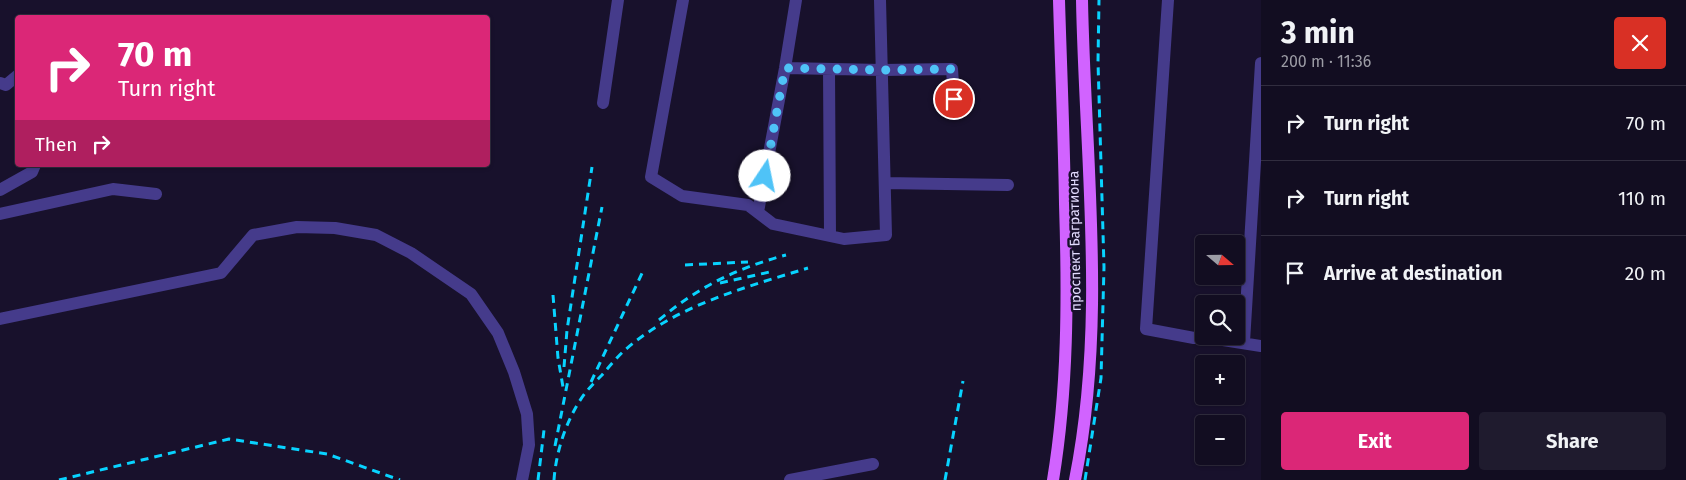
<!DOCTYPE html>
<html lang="en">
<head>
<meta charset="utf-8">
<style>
  :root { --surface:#120d21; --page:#1f1b2e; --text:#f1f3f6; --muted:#9c9ca5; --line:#312d3f; --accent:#db2777 }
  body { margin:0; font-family:"Fira Sans",sans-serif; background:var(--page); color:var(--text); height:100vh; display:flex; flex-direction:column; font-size:19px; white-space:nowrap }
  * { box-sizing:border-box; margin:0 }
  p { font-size:16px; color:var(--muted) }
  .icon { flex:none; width:28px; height:28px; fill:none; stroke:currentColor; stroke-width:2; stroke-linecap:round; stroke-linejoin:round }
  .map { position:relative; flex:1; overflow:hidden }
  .side { display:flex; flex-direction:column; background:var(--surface); width:425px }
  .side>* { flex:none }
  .hud { position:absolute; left:15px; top:15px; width:475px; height:152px; border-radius:5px; box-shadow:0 1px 4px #0004,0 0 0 1px var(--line); background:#db2777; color:#fff; overflow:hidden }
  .needle { width:32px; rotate:110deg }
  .tools { position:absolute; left:1195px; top:235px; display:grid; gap:10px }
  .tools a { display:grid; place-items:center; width:50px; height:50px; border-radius:5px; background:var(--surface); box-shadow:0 1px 4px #0004,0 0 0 1px var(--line); font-size:25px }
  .pin { position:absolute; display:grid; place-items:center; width:42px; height:42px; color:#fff; margin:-21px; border:2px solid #fff; border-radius:50%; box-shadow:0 1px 5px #0007 }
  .me { position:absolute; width:55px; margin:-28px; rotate:11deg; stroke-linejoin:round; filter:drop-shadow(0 0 4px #0008) }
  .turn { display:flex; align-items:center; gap:18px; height:105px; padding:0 20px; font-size:22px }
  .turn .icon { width:65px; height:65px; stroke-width:2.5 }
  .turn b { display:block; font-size:35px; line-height:42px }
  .then { display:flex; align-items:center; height:48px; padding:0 20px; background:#0003; gap:10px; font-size:19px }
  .round { display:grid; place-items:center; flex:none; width:52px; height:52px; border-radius:5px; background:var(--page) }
  .summary { display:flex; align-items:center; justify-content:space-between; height:85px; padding:0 20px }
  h1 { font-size:30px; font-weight:700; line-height:38px }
  .button { display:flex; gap:10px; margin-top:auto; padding:10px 20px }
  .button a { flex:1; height:58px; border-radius:5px; background:var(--accent); color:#fff; font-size:20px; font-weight:700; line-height:58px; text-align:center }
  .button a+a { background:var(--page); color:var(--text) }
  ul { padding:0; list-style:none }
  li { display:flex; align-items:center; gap:15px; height:75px; padding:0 20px; border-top:1px solid var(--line) }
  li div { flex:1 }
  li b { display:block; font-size:19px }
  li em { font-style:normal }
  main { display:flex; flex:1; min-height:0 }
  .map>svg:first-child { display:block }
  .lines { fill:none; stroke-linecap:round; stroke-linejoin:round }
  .minor { stroke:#453b8b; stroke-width:12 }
  .major { stroke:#d163ff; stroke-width:12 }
  .rail { stroke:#08d3ff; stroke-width:3; stroke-dasharray:8 6; stroke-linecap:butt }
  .route { stroke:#4fc3f7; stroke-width:9; stroke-dasharray:0 16.2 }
  .labels { text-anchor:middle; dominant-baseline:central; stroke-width:5; stroke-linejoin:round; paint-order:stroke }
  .street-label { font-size:14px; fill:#e3dcff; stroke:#18112c }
</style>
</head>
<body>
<main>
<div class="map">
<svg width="1261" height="480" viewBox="0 0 1261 480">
  <rect width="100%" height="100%" fill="#18112c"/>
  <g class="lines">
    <path class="minor" d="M683,0l-32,177 31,19 66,9 25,19 71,15 42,-4 -6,-235
      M1168,0l-22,329 48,9 10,-1 57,9
      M785,68l97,2 70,-1 3,45
      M829,69l1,167
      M0,83l6,2 12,-10
      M603,103l15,-103
      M885,183l123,2
      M0,190l32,-18 3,-7
      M758,212l27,-144 11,-68
      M0,214l113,-25 43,5
      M0,319l221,-46 32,-38 44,-8 38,1 41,7 35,18 60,41 27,39 16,39 13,42 2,31 -7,35
      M1244,342l17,-279
      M790,480l83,-16"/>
    <path class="major" d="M1053,480c15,-91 15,-184 12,-276 -1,-68 -4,-136 -6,-204
      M1075,480c32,-160 10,-319 7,-480"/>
    <path class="rail" d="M685,265l63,-3
      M720,283l54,-12
      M553,295l5,63 5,29
      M659,320c39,-33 78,-52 127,-65
      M564,367l3,-37 25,-163
      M591,382l53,-113
      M555,446l47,-239
      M59,480l170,-41 98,15 73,26
      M538,480l6,-50
      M554,480c2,-30 14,-65 32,-88 5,-6 11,-12 16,-17 7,-8 15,-18 23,-25 50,-44 121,-63 183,-82
      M945,480l18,-99
      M1085,480l16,-102 3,-111 -6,-205 1,-62"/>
  </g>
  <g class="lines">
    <path class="route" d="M765,176l20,-108 97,2 70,-1 2,30"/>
  </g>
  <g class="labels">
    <g class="street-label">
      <text transform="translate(1075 241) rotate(-91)">проспект Багратиона</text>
    </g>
  </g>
</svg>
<div class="tools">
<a><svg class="needle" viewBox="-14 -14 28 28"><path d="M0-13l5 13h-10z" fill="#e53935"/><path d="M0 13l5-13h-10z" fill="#9c9ca5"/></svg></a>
<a><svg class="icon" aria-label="search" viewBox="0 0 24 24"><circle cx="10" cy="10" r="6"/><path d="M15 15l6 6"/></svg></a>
<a>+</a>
<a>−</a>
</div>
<div class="pin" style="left:954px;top:99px;background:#d93025"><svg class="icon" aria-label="arrive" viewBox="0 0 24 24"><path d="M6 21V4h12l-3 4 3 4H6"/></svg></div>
<svg class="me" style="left:765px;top:176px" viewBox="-20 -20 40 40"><circle r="19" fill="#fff"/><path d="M0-13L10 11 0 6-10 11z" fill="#4fc3f7"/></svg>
<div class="hud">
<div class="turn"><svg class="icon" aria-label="right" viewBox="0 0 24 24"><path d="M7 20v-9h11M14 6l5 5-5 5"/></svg><div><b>70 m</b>Turn right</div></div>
<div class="then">Then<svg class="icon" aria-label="right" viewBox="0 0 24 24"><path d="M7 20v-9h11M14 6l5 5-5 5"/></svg></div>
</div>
</div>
<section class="side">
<div class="summary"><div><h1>3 min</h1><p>200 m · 11:36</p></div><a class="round" style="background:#d93025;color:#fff"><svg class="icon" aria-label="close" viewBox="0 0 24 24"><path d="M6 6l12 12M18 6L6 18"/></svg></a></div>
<ul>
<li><svg class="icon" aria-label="right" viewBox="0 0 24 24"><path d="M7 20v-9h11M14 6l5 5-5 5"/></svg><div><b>Turn right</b></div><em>70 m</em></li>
<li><svg class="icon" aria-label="right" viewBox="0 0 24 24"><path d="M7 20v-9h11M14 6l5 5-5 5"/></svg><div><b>Turn right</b></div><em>110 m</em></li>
<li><svg class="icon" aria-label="arrive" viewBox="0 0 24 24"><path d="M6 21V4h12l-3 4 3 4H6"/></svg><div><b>Arrive at destination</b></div><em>20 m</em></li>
</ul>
<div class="button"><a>Exit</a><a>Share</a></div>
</section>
</main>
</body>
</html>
